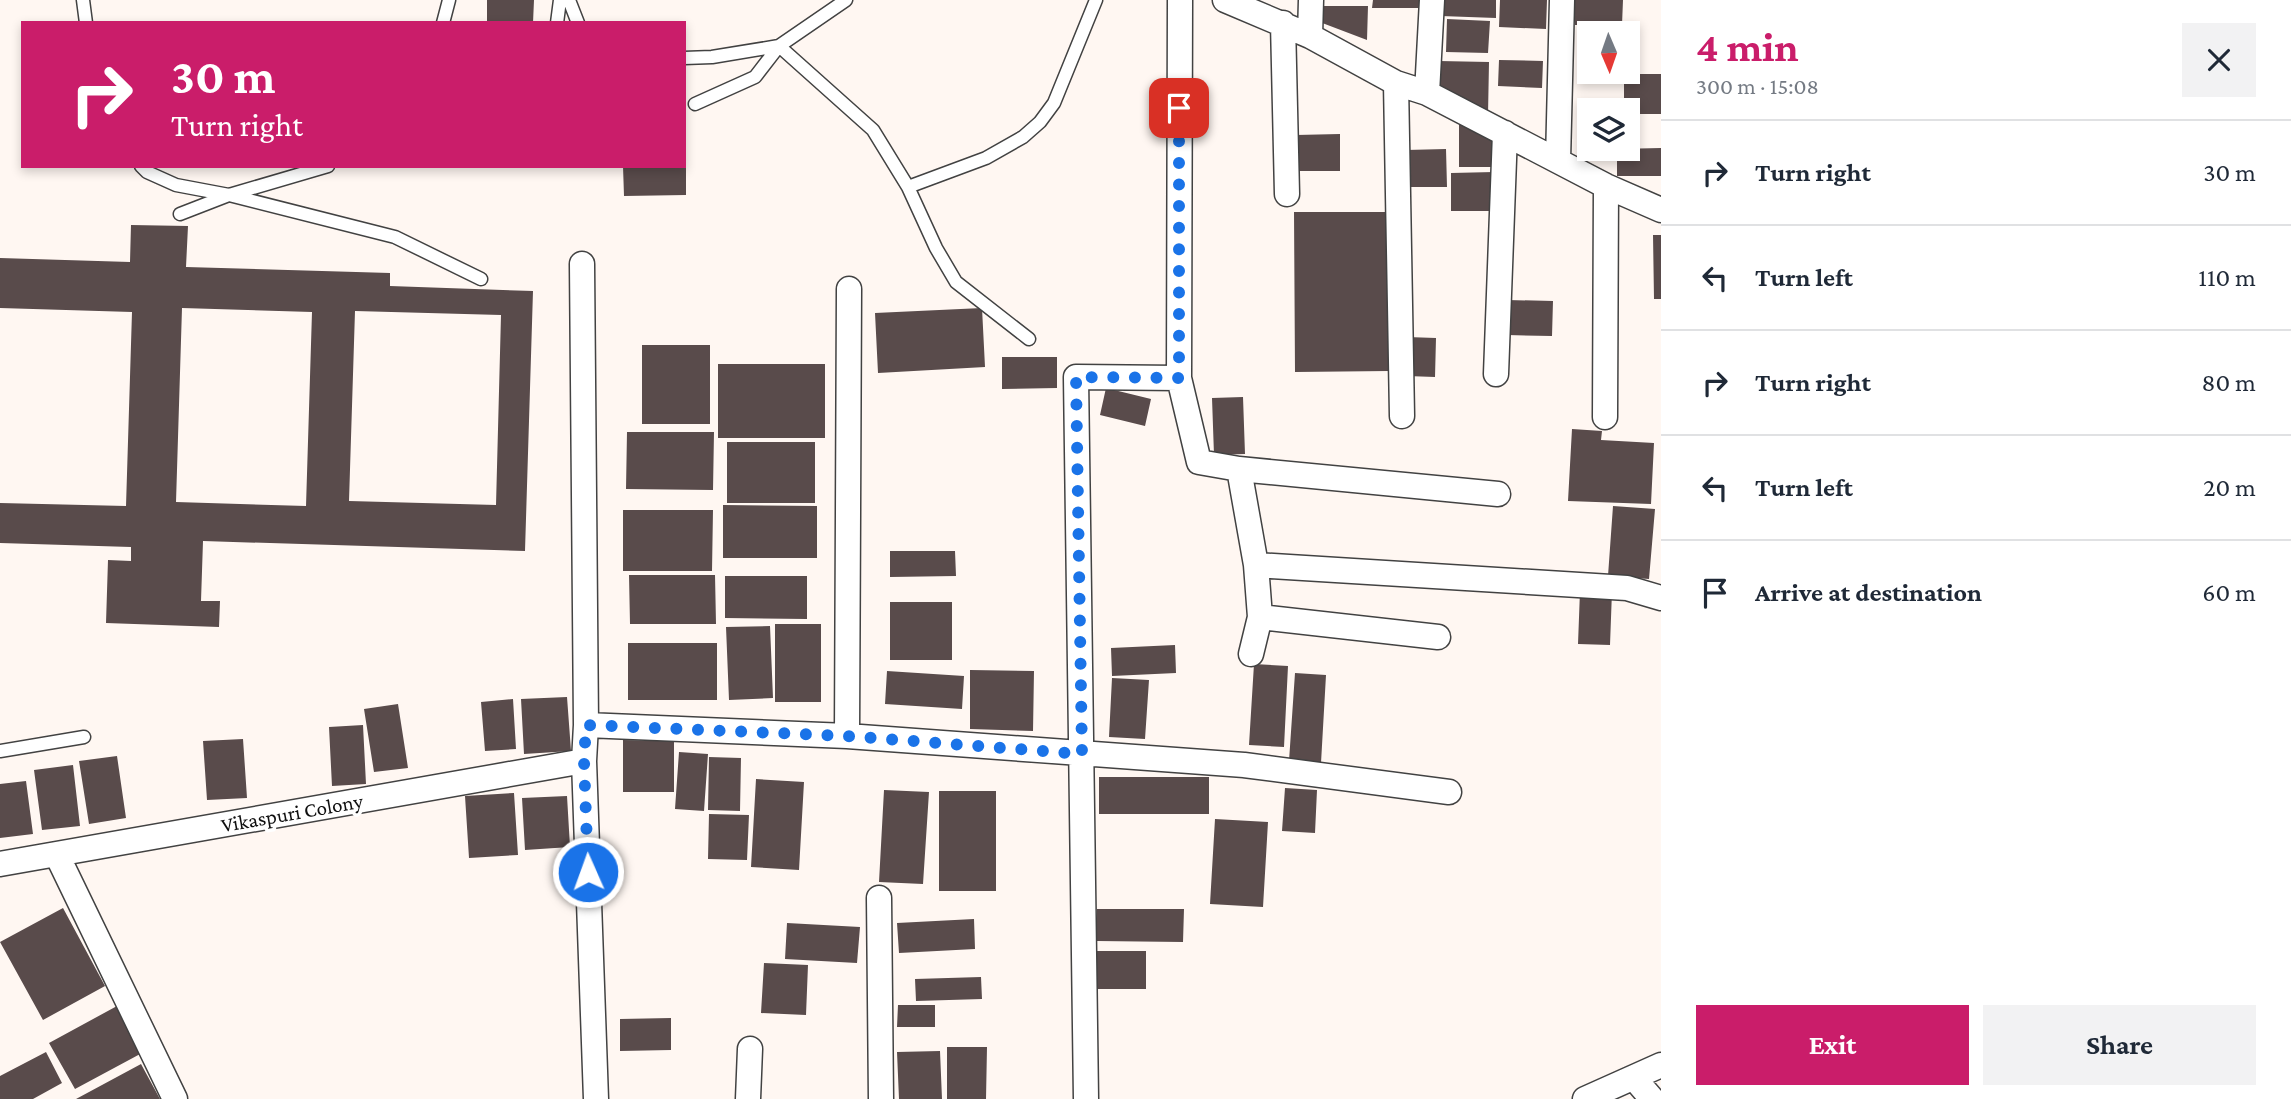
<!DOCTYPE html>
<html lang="en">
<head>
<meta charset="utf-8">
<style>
  :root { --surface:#fff; --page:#f2f2f3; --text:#1f2937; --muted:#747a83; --line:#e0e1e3; --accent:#ca1d6a }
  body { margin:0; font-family:"Crimson Pro",serif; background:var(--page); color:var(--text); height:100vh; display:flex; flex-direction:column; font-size:26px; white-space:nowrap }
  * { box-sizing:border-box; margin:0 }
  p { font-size:23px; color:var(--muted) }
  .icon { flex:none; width:38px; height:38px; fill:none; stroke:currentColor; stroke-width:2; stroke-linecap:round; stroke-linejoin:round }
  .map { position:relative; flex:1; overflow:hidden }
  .drawer { display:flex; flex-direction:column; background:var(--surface); width:630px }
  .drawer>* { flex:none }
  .top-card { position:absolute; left:21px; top:21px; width:665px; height:147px; border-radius:0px; box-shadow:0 4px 10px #0003; background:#ca1d6a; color:#fff; overflow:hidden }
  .needle { width:46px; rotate:178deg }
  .controls { position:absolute; left:1577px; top:21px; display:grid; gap:14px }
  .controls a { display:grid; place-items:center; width:63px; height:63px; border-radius:0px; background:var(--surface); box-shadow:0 4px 10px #0003; font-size:35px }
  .pin { position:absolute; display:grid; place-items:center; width:60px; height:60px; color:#fff; margin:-30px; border-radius:14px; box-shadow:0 4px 10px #0006 }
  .me { position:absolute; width:77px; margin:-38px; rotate:358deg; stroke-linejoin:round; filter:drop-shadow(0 0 5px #0008) }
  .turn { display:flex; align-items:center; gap:24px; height:147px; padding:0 35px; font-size:32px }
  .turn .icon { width:91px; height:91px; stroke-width:2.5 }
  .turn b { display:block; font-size:49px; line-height:60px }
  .round { display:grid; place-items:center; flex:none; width:74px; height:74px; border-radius:0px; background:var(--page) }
  .headline { display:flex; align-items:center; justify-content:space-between; height:119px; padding:0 35px }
  h1 { font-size:42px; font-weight:700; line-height:52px; color:var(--accent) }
  .action { display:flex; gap:14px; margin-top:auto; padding:14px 35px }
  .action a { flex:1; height:80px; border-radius:0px; background:var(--accent); color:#fff; font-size:28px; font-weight:700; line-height:80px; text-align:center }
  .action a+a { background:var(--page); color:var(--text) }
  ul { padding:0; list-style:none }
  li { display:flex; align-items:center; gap:21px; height:105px; padding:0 35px; border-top:2px solid var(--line) }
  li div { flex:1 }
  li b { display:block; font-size:26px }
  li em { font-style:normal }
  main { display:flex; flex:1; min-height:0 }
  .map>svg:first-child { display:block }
  .building { fill:#594b4b; fill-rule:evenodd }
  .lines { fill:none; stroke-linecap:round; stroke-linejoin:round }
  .lane-casing { stroke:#424242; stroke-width:15 }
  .street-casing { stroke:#424242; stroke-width:27 }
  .lane { stroke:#fff; stroke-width:12 }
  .street { stroke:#fff; stroke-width:24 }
  .route { stroke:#1a73e8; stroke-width:12; stroke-dasharray:0 21.6 }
  .labels { text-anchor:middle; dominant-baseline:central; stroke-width:7; stroke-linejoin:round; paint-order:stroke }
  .street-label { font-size:21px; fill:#0f0f0f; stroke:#fff }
</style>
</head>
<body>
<main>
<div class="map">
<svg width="1661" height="1099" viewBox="0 0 1661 1099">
  <rect width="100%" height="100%" fill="#fff7f2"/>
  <path class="building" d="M487,0h47l-1,23h-46z
    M1373,0h48v8h-49z
    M1441,0h55v18l-55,-2z
    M1500,0h47l-1,29 -47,-2z
    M1575,0h48l-1,25h-47z
    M1316,6h52l-1,34 -50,-19z
    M1447,19l43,2 -2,32 -42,-1z
    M1499,60l44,1 -1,27 -44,-2z
    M1439,61l50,1 -1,53 -49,-25z
    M1624,74h37v40h-33v-4h-4z
    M1459,117l34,15 1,35h-35z
    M1340,134v37h-43l-1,-36z
    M1661,148v28h-44v-27z
    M1446,149l1,38h-41v-37z
    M623,166h63v29l-62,1z
    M1494,172v39h-43v-38z
    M1294,212h93l2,159 -94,1z
    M131,225l57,1 -2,41 204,6v13l143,5 -8,260 -322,-10 -2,60h19l-1,26 -113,-4 2,-63 23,1v-14l-131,-4v-40l126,3 6,-194 -132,-4v-50l130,4zM182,308l130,4 -6,194 -130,-4zM355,311l146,4 -5,190 -147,-4z
    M1653,235h8v64h-7z
    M1507,300l46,1 -1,35 -45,-1z
    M982,308l3,59 -107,6 -3,-60z
    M1407,337l29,1 -1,39 -28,-1z
    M642,345h68v79h-68z
    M1002,357h55v31l-55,1z
    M718,364h107v74h-107z
    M1106,388l45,11 -6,27 -45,-11z
    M1243,397l2,57 -31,1 -2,-57z
    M1572,429l30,2 -1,9 53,3 -3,61 -83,-3z
    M627,432h87l-1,58 -87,-1z
    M727,442h88v61h-88z
    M723,505l94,1v52h-94z
    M1613,506l42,3 -6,70 -41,-3z
    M623,510h90l-1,61h-89z
    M890,551h65l1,25 -66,1z
    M629,575h86l1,49h-86z
    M725,576h82v43l-82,-1z
    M1580,591h32l-2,54 -32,-1z
    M890,602h62v58h-62z
    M775,624h46v78h-46z
    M770,626l3,72 -44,2 -3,-73z
    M628,643h89v57h-89z
    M1175,645l1,28 -64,3 -1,-28z
    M1254,664l34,2 -4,81 -35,-2z
    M970,670l64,1 -1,60 -63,-2z
    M887,671l77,5 -2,33 -77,-5z
    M1295,673l31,2 -5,88 -32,-2z
    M1112,678l37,2 -4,59 -36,-2z
    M567,697l4,54 -47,3 -3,-55z
    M513,699l3,50 -31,2 -4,-49z
    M398,704l10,64 -34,4 -10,-63z
    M363,725l3,59 -34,2 -3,-59z
    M243,739l4,59 -40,2 -4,-59z
    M623,740l51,1v51h-51z
    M679,752l29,2 -4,57 -29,-2z
    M117,756l9,62 -37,6 -10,-63z
    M709,757l32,1 -1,53 -32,-1z
    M73,765l7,61 -38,4 -8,-60z
    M1099,777h110v37h-110z
    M756,779l48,3 -5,88 -48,-3z
    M26,781l7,53 -33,4v-54z
    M1285,788l32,2 -2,43 -33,-2z
    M884,790l45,2 -6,92 -44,-2z
    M939,791h57v100h-57z
    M514,793l4,62 -49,3 -4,-62z
    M567,796l3,51 -45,3 -3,-52z
    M709,814l40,1 -2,45 -39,-1z
    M1215,819l53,3 -5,85 -53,-3z
    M63,908l42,78 -62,34 -43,-78z
    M1097,909h87l-1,33 -86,-1z
    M974,919l1,30 -76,4 -2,-30z
    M787,923l73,4 -3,36 -72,-4z
    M1095,951h51v38h-50z
    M764,963l44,2 -2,50 -45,-2z
    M981,977l1,22 -66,2 -1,-22z
    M898,1005h37v22h-38z
    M117,1006l25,47 -67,36 -26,-46z
    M671,1018v32l-51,1v-32z
    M947,1047h40l-1,52h-39z
    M940,1051l2,48h-43l-2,-47z
    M46,1052l16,31 -29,16h-33v-23z
    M141,1064l19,35h-84z"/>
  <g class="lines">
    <g class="lane-casing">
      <path id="lane" d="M83,0l3,23
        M569,0l9,23
        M443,23l6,-23
        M557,23l3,-23
        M684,58l28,-1 67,-11 94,84 35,57 28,61 20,34 73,57
        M695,104l60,-27 24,-31 67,-46
        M141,166l6,6 29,13 53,10 99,-29
        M908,187l78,-29 37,-21 17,-15 14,-19 42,-103
        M180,214l49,-19 166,42 86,42
        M0,751l84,-14"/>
    </g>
    <g class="street-casing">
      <path id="street" d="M1180,0l-1,378 20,84 40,7 17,96 4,52 -9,37
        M1225,0l85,36 86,47 31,10 179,93 55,24
        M1283,23l4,171
        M1310,36l1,-36
        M1396,83l6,333
        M1427,93l5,-93
        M1558,161l4,-161
        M582,264l4,461 -2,36 12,338
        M1496,374l9,-241
        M1605,417l1,-231
        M1239,469l259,25
        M1256,565l371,23 34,10
        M1260,617l178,20
        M586,725l261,11 397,29 205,27
        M847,736l2,-447
        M57,855l118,244
        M0,864l584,-103
        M879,898l2,201
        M1634,1078l18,21
        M748,1099l2,-50
        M1086,1099l-10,-722 103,1
        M1585,1099l76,-34"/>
    </g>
    <use href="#lane" class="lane"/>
    <use href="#street" class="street"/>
  </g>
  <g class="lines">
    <path class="route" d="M588,872l-4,-111 2,-36 261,11 235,18 -6,-377 103,1v-270"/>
  </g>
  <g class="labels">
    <g class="street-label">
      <text transform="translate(292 813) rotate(-10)">Vikaspuri Colony</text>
    </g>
  </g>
</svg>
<div class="controls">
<a><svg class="needle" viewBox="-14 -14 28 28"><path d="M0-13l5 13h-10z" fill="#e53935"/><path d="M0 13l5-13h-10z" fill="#747a83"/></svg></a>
<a><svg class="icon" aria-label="layers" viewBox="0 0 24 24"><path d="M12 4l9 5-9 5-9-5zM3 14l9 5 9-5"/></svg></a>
</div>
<div class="pin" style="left:1179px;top:108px;background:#d93025"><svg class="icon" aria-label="arrive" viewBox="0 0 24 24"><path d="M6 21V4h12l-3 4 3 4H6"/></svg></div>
<svg class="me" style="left:588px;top:872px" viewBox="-20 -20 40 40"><circle r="17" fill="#1a73e8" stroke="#fff" stroke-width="3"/><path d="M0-11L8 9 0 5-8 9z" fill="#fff"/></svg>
<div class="top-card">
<div class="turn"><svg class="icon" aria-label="right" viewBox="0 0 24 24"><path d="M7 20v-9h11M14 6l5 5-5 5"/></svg><div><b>30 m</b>Turn right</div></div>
</div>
</div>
<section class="drawer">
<div class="headline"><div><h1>4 min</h1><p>300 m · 15:08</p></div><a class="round"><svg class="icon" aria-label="close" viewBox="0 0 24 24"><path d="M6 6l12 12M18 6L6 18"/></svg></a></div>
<ul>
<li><svg class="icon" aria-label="right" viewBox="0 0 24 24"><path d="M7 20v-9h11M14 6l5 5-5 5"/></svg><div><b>Turn right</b></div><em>30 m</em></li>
<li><svg class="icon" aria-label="left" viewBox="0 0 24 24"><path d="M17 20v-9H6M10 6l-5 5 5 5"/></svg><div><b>Turn left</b></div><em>110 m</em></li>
<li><svg class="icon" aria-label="right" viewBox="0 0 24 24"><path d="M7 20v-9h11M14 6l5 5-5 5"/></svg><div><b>Turn right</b></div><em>80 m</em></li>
<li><svg class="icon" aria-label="left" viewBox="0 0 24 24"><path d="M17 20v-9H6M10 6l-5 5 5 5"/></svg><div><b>Turn left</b></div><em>20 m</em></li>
<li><svg class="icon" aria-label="arrive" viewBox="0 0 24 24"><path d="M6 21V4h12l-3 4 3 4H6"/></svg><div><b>Arrive at destination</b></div><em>60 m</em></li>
</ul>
<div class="action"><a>Exit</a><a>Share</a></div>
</section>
</main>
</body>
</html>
